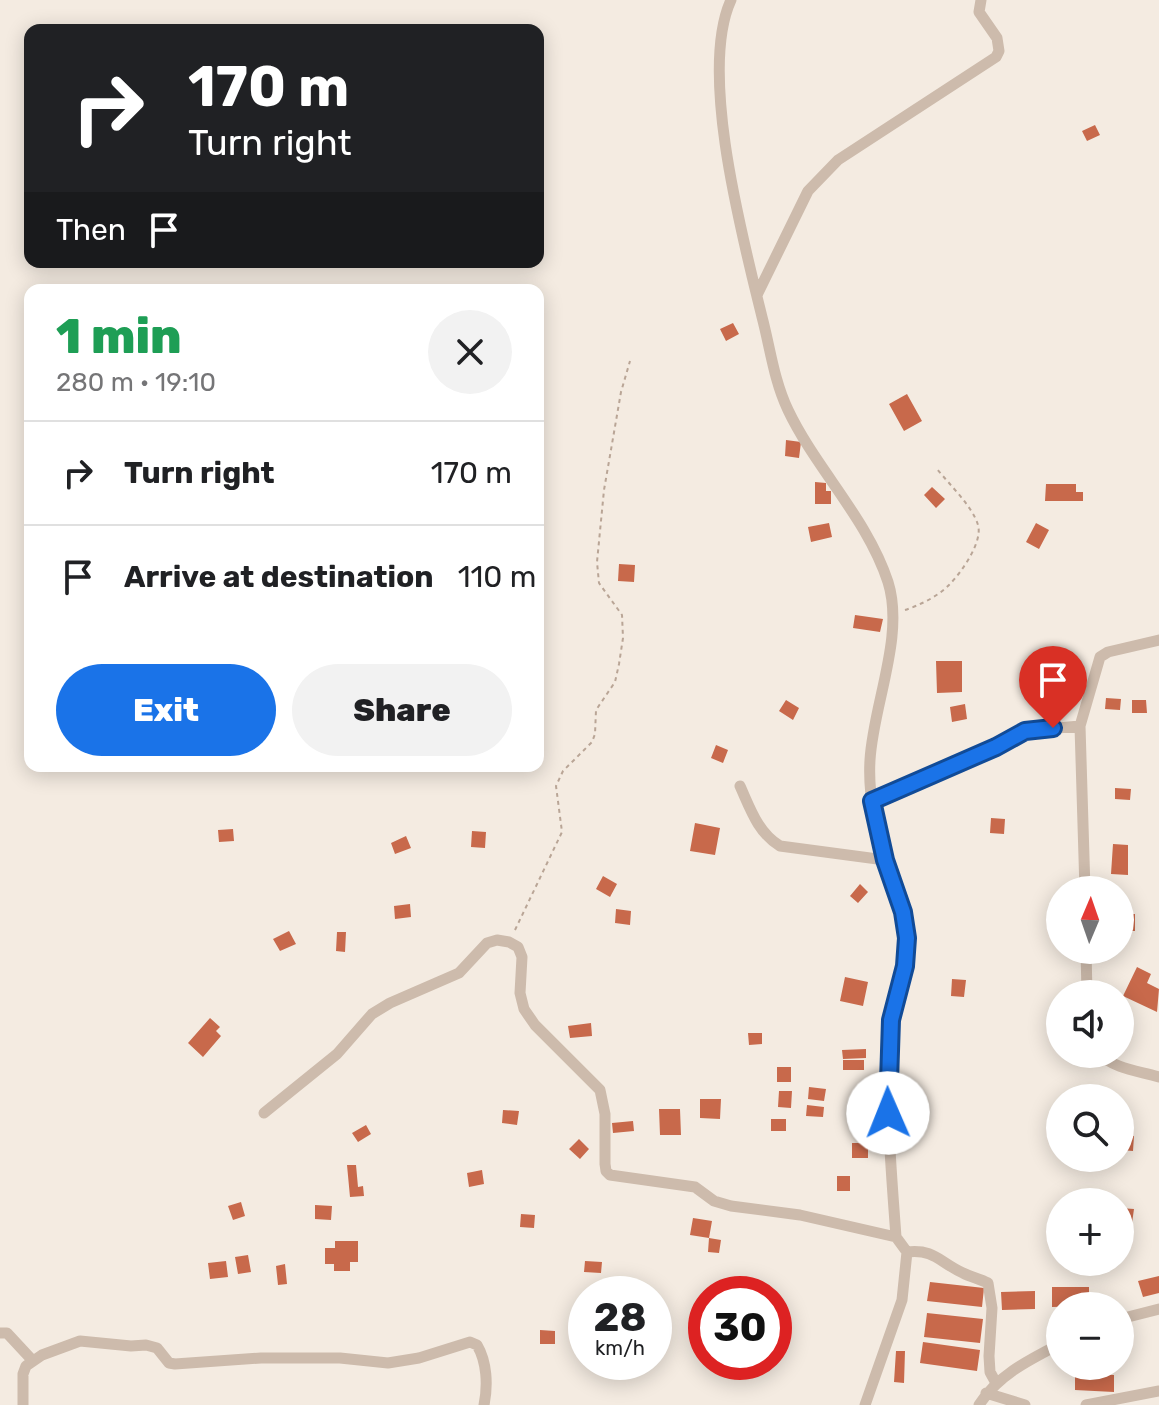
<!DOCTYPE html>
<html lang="en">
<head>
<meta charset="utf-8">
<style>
  :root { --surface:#fff; --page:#f2f2f2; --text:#202124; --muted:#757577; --line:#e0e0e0; --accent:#1a73e8 }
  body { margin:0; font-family:Rubik,sans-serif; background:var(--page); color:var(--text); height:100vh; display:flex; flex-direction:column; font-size:30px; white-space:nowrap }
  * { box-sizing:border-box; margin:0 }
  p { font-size:26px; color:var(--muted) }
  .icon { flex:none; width:44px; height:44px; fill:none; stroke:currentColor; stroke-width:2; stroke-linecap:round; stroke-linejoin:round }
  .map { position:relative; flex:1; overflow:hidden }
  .sheet { position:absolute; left:24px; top:284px; width:520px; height:488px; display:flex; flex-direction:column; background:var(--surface); border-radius:16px; box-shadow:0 4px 20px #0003 }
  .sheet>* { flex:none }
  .hud { position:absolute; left:24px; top:24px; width:520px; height:244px; border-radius:16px; box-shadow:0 4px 20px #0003; background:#202124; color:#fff; overflow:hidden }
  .needle { width:52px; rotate:2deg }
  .tools { position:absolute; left:1046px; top:876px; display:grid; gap:16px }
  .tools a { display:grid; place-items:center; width:88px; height:88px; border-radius:50%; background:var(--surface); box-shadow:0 4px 20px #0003; font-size:40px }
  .speed { position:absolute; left:568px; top:1276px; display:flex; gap:16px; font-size:40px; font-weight:700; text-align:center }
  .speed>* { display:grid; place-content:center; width:104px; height:104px; border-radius:50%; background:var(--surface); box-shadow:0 4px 20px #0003; line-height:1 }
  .speed small { font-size:20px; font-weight:400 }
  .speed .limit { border:12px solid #d22; background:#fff; color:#111 }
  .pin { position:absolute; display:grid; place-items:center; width:68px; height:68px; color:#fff; margin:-82px -34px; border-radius:50% 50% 50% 0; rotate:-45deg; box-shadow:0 0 8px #0007 }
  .pin .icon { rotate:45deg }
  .me { position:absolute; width:88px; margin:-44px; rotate:359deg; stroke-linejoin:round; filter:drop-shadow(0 0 6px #0008) }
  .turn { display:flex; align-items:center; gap:28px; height:168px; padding:0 32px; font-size:36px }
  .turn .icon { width:104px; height:104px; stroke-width:2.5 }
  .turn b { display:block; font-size:56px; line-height:68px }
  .then { display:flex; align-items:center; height:76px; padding:0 32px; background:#0003; gap:16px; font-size:30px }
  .round { display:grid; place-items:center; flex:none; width:84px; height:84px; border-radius:42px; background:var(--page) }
  .headline { display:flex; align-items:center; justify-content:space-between; height:136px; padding:0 32px }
  h1 { font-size:48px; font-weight:800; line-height:60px; color:#1e9e55 }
  .button { display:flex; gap:16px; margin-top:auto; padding:16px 32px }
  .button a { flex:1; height:92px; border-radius:48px; background:var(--accent); color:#fff; font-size:32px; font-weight:800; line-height:92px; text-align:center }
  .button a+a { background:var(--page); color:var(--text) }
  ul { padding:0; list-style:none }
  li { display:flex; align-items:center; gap:24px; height:104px; padding:0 32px; border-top:2px solid var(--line) }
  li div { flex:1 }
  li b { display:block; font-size:30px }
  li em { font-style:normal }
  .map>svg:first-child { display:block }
  .building { fill:#c8694b }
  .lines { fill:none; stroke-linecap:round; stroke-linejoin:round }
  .path { stroke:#b9a596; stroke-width:2; stroke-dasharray:4 4; stroke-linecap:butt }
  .minor { stroke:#cdbbac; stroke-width:11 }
  .route-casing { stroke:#114b97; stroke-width:20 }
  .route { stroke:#1a73e8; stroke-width:14 }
</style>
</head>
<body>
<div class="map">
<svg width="1159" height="1405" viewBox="0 0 1159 1405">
  <rect width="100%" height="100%" fill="#f4ebe1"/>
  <path class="building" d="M1095,125l5,10 -13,6 -5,-10z
    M733,323l6,11 -13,7 -6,-12z
    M907,394l15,27 -18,10 -15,-27z
    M786,440l15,2 -2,16 -14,-2z
    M815,482l11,1v8h5v13h-16z
    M1046,484h30v8h7v9h-38z
    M932,487l13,12 -9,9 -12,-13z
    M829,523l3,14 -21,5 -3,-15z
    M1036,523l13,7 -10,19 -13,-7z
    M619,564l16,1 -1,17 -16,-1z
    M855,615l28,4 -3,13 -27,-4z
    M1036,659l15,6 -4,11 -15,-6z
    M936,661h26v31l-25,1z
    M1106,698l15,1 -1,11 -15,-1z
    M786,700l13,8 -6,12 -14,-9z
    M1132,700h14l1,13h-15z
    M965,704l2,15 -15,3 -2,-15z
    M716,745l12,5 -5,13 -12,-5z
    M1115,788l16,1 -1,11 -15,-1z
    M991,818l14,1 -1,15 -14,-1z
    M695,823l25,5 -5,27 -25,-4z
    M233,829l1,12 -15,1 -1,-12z
    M472,831l14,1 -1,16 -14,-1z
    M406,836l5,12 -16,6 -4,-11z
    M1113,844l15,1v30l-17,-1z
    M603,876l14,8 -7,13 -14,-8z
    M860,884l8,8 -10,11 -8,-7z
    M410,904l1,13 -16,2 -1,-13z
    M616,909l15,2 -1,14 -15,-2z
    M1122,914h13v17h-13z
    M289,931l7,13 -16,7 -7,-12z
    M337,932h9l-1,20 -9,-1z
    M1137,967l14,7 -4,9 12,6 -2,23 -34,-16z
    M845,977l23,5 -5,24 -23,-5z
    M952,979l14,1 -2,17 -13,-1z
    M210,1018l10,9 -4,4 5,5 -18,21 -15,-14z
    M591,1023l1,13 -22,2 -2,-12z
    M748,1033h14v11l-13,1z
    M866,1049v9l-23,1 -1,-9z
    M843,1060h21v10h-21z
    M777,1067h14v15h-14z
    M809,1087l17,2 -2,12 -16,-2z
    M779,1091h13l-1,17 -13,-1z
    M700,1099h21l-1,20 -20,-1z
    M807,1105l17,2 -1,10 -17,-1z
    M659,1109h21l1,26h-21z
    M503,1110l16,1 -2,14 -15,-2z
    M771,1119h15v12h-15z
    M633,1121l1,10 -21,2 -1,-10z
    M366,1125l5,9 -13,8 -6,-9z
    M1120,1135l14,1 -1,15 -13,-1z
    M579,1139l10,10 -9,10 -11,-10z
    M852,1143h16v15h-16z
    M347,1165h9l2,22 5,-1 1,10 -14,1z
    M482,1170l2,14 -15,3 -2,-14z
    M837,1176h13v15h-13z
    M241,1202l4,14 -12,4 -5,-14z
    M315,1205l17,1 -1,14 -16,-1z
    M1120,1208l14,1 -2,14 -12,-1z
    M521,1214l14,1 -1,13 -14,-1z
    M693,1218l19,3 -3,17 12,2 -2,13 -11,-1 1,-14 -19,-3z
    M335,1241h23v21h-8v9h-16v-7h-9v-16h10z
    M248,1255l3,17 -13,2 -3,-17z
    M226,1261l2,16 -18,2 -2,-16z
    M585,1261l17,1 -1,11 -17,-1z
    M285,1264l2,20 -9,1 -2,-19z
    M1159,1276v17l-16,4 -5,-16z
    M930,1282l54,6 -2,19 -55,-6z
    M1052,1287h37v19l-37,1z
    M1035,1291v18l-33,1 -1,-18z
    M927,1313l56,6 -3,24 -56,-6z
    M540,1330l15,1v13h-15z
    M923,1342l57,8 -3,21 -57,-8z
    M896,1351h9l-1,32 -10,-1z
    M1075,1373l39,2v17l-39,-2z"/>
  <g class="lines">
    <path class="path" d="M905,610c15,-5 32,-13 44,-25 12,-12 34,-43 29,-60 -5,-18 -29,-41 -41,-56
      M515,930l47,-98 -6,-46 7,-15 29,-29 3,-8 1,-24 19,-28 4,-18 4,-26 -1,-23 -23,-32 -2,-21 7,-72 17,-98 9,-31"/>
    <path class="minor" d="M731,0c-33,72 12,239 31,317 8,30 12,64 26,93 28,59 79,108 100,172 17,54 -15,123 -18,178 -2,33 6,71 16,102 8,24 19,48 21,74 3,31 -13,58 -16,88 -7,71 0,142 5,213l11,15 -5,48 -37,105
      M757,295l51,-104 30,-31 158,-103 3,-6 -2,-13 -18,-26 2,-12
      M740,786c10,22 18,47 40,60l105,14
      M872,801l124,-54 29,-16 55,-5
      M1085,890l-5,-164 20,-69 8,-5 51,-12
      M1086,950l1,44
      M1100,1054c14,15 40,17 59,23
      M264,1113l73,-59 35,-40 18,-11 69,-30 28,-30 10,-3 12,2 9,5 4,10 -2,36 4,16 11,16 65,65 5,24v50l1,7 4,4 85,12 19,14 17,5 69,9 96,22
      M907,1252c28,-3 32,10 56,21 8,4 17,6 25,10l4,25 -3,48 1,16 6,11
      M1120,1319l39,-10
      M0,1333h7l26,28
      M986,1393l39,12
      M23,1405v-31l3,-8 16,-11 38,-14 51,5 15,-1 11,3 12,15 6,1 86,-6h79l48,5 31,-5 51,-16 7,3c10,17 11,40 7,60
      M979,1405c19,-30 50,-45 81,-61
      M1086,1405l73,-14"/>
  </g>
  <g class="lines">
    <g class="route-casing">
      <path id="route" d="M888,1113l3,-93 14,-54 2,-28 -4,-26 -18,-52 -13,-59 124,-54 29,-16 28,-3"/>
    </g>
    <use href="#route" class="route"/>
  </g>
</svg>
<div class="tools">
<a><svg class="needle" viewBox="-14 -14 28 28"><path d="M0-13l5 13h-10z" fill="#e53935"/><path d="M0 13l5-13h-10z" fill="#757577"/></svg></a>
<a><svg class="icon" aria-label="sound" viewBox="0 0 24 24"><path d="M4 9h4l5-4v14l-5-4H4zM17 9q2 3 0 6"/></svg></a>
<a><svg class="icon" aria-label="search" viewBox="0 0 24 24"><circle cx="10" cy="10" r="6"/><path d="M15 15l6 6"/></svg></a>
<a>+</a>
<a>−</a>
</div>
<div class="speed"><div>28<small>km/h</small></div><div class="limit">30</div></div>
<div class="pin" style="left:1053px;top:728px;background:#d93025"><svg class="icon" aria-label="arrive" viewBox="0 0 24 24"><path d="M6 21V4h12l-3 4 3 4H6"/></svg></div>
<svg class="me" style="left:888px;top:1113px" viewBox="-20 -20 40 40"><circle r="19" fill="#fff"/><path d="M0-13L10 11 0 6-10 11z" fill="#1a73e8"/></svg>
<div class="hud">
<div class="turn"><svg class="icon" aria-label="right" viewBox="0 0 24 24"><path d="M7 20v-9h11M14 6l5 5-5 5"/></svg><div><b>170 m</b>Turn right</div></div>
<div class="then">Then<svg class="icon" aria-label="arrive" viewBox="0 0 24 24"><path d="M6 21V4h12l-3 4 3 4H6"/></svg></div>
</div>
<section class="sheet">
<div class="headline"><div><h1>1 min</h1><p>280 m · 19:10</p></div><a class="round"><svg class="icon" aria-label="close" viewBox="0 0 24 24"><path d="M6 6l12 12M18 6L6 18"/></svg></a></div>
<ul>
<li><svg class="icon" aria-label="right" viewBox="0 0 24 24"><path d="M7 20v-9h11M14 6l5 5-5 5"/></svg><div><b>Turn right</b></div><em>170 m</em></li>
<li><svg class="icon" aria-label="arrive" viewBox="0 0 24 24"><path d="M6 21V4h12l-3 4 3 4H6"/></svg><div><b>Arrive at destination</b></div><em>110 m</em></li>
</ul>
<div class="button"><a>Exit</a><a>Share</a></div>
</section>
</div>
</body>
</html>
